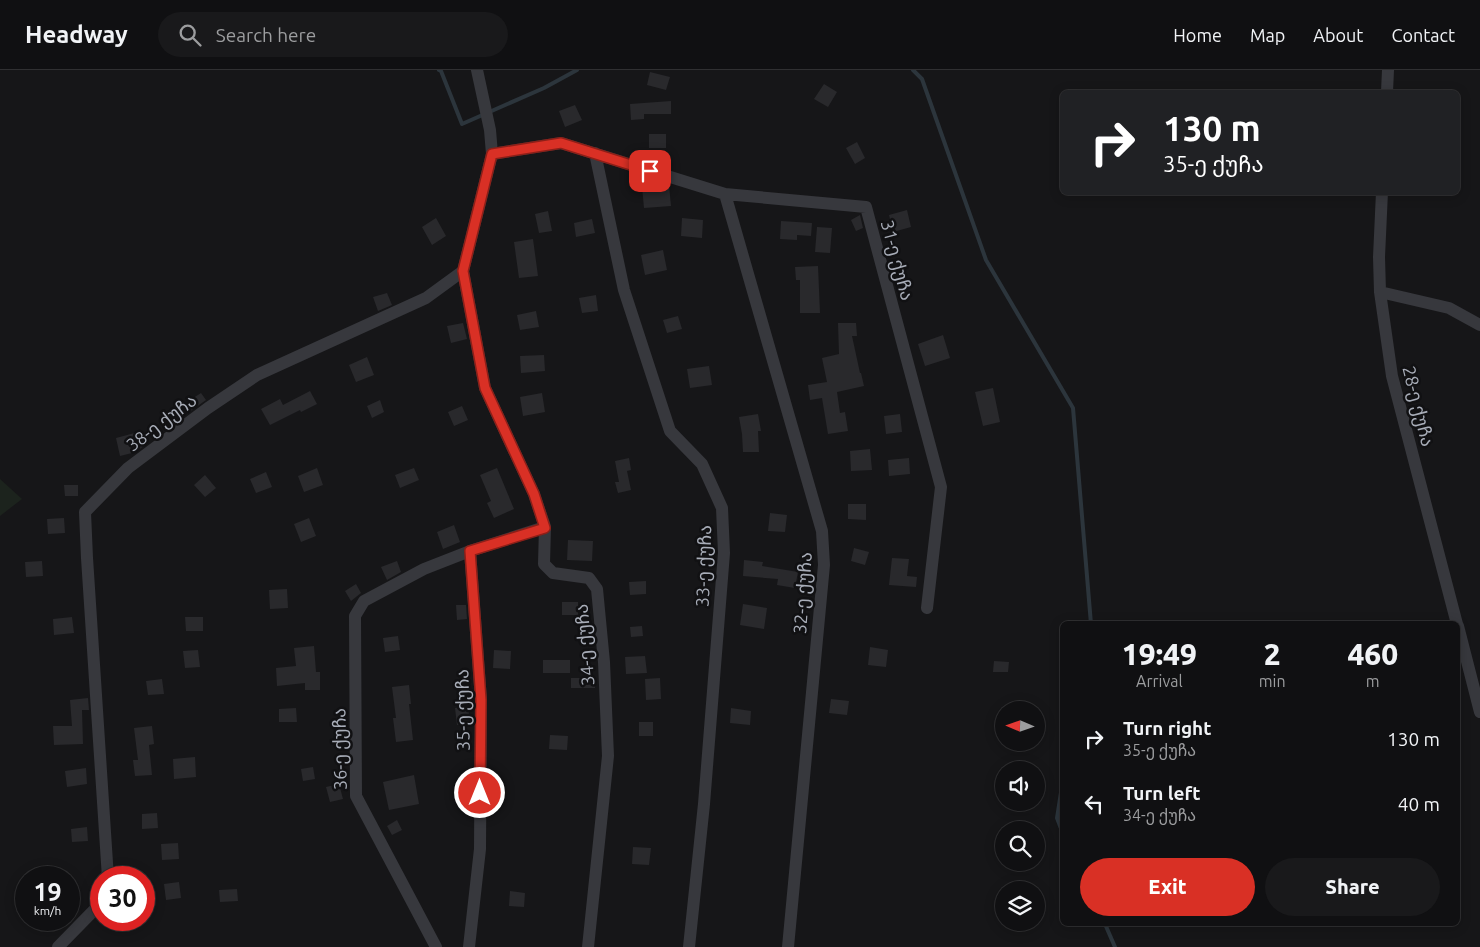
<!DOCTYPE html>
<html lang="en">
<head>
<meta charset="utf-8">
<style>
  :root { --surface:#101012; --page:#19191b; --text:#f1f3f6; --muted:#9c9d9f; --line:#303032; --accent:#d93025 }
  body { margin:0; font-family:Ubuntu,"Noto Sans Georgian",sans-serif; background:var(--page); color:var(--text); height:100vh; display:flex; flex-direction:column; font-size:19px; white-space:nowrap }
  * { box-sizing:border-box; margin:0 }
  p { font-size:16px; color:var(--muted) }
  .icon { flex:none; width:28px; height:28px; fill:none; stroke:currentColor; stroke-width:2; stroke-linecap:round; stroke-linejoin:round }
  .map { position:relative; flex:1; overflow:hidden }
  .details { position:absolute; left:1060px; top:551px; width:400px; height:305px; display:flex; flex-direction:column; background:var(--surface); border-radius:8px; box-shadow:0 2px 12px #0003,0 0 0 1px var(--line) }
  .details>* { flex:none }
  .banner { position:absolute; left:1060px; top:20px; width:400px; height:105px; border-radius:8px; box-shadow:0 2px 12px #0003,0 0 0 1px var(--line); background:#202124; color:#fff; overflow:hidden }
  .needle { width:32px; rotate:272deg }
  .buttons { position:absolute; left:995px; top:631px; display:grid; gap:10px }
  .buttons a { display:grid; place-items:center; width:50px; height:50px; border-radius:50%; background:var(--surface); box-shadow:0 2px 12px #0003,0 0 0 1px var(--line); font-size:25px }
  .speed { position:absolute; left:15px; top:796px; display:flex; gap:10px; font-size:25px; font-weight:700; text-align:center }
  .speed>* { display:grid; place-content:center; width:65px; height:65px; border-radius:50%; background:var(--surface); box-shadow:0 2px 12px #0003,0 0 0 1px var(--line); line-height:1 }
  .speed small { font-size:12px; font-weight:400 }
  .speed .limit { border:8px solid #d22; background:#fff; color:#111 }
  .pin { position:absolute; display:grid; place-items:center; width:42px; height:42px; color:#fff; margin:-21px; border-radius:10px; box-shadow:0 2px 8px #0006 }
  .me { position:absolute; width:55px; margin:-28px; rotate:0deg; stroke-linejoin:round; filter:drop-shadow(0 0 4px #0008) }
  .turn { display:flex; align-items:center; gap:18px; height:105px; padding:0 20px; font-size:22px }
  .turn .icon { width:65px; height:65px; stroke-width:2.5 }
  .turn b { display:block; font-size:35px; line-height:42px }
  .eta { display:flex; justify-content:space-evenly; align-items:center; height:85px; text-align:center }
  .eta b { font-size:30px; font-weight:800; line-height:35px }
  .button { display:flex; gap:10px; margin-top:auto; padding:10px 20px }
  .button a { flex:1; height:58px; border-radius:30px; background:var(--accent); color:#fff; font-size:20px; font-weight:800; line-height:58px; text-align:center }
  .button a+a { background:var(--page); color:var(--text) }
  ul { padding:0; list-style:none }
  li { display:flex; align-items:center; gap:15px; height:65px; padding:0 20px }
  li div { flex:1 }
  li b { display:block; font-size:19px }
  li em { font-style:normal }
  header { display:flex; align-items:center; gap:30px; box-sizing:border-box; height:70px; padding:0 25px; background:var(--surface); border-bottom:1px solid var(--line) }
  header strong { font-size:24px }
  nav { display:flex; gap:28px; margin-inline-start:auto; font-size:18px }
  .search { width:350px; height:45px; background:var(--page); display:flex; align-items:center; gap:12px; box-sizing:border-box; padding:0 18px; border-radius:28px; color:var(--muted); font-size:19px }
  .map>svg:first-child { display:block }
  .green { fill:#1c231d }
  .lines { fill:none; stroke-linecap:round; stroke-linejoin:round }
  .stream { stroke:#2c353c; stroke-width:4 }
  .building { fill:#29292c }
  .street { stroke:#37383d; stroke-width:12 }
  .route-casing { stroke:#8d1f18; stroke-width:12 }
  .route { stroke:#d93025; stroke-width:9 }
  .labels { text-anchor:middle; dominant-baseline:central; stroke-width:5; stroke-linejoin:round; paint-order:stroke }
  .street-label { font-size:18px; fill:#a8adb8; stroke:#111113 }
</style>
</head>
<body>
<header>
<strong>Headway</strong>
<div class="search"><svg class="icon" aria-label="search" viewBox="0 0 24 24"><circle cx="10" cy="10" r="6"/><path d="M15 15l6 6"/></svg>Search here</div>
<nav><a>Home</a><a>Map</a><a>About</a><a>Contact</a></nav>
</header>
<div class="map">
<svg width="1480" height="877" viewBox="0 0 1480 877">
  <rect width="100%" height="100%" fill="#161618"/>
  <path class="green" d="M0,409l22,20 -22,17z"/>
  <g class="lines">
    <path class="stream" d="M439,0l2,1 21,53 82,-36 33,-18
      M913,0l9,9 64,181 87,148 18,216
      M1062,716l-5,32 5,13
      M1105,854l10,23"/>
  </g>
  <path class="building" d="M650,2l20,5 -4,13 -19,-5z
    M824,14l13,8 -9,15 -14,-8z
    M671,31v13h-27v5l-13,1 -1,-16z
    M575,35l7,15 -17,7 -6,-16z
    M649,64h17v14h-17z
    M857,72l8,16 -10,6 -9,-16z
    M666,114l3,1 2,21 -27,2 -2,-22z
    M907,140l4,17 -18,5 -4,-17z
    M548,141l4,20 -13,2 -4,-19z
    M860,145l3,13 -7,3 -5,-11z
    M436,148l10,18 -14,9 -10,-18z
    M682,148l21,2 -1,18 -21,-2z
    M592,149l3,14 -19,4 -2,-14z
    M781,151l31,2 -1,13 -14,-1v5l-17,-1z
    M817,157l15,1 -2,25 -15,-1z
    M533,169l5,37 -19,2 -5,-36z
    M663,180l4,20 -22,5 -4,-20z
    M818,196l2,47h-20v-33h-4l-1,-13z
    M387,223l5,12 -14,6 -5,-14z
    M596,225l2,16 -16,2 -3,-15z
    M536,241l3,16 -19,3 -3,-15z
    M678,246l4,13 -15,4 -4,-13z
    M463,253l4,16 -16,4 -4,-17z
    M838,253h18l1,13h-5l8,37h1l3,13 -27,6 3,21 5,-1 3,19 -20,3 -6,-36 -12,2 -2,-15 19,-3 -5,-24 17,-4z
    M943,265l7,23 -25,8 -7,-22z
    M544,285l1,16 -24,2 -1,-17z
    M367,287l7,18 -18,7 -7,-17z
    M709,296l3,19 -22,3 -3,-19z
    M993,318l7,34 -17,4 -8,-34z
    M310,321l7,13 -16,8 -1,-2 -30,15 -9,-16 19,-10 3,6z
    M201,323l5,7 -17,12 -5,-8z
    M542,323l3,19 -22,4 -3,-19z
    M380,330l4,12 -12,6 -5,-12z
    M462,336l6,14 -14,6 -6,-14z
    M758,344l3,17h-3l1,21h-16l-1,-18 -3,-17z
    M900,344l2,18 -16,2 -2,-18z
    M142,361l4,13 -10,8 -16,4 -4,-18z
    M870,379l2,21 -21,1 -1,-20z
    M629,388l2,12 -4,1 4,19 -13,3 -3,-11h4l-4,-21z
    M909,388l1,16 -21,2 -1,-16z
    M317,398l6,17 -19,7 -6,-16z
    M414,398l5,12 -19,8 -5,-13z
    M497,398l17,41 -20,9 -7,-15 4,-2 -11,-26z
    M266,402l6,15 -16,6 -6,-14z
    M205,405l11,13 -11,9 -11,-12z
    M64,415h14v11h-13z
    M848,434h18v16l-18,-1z
    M770,443l17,2 -2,17 -17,-1z
    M64,448l1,15 -17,1 -1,-15z
    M309,448l7,18 -15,6 -7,-18z
    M454,455l6,17 -17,7 -6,-17z
    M568,470l25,1 -1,20 -25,-1z
    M854,478l15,4 -4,13 -14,-4z
    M892,488l17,1 -2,17 10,1 -1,10 -27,-2z
    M744,490l19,2 -1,4 36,6 -3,16 -18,-3 1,-6 -35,-3z
    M42,491l1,15 -17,1 -1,-15z
    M397,491l4,11 -14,8 -6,-13z
    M646,511v13l-16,1 -1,-13z
    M356,514l5,9 -10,8 -6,-10z
    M287,519l1,19 -18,1 -1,-19z
    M562,532h16v13h-16z
    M743,534l24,4 -3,21 -24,-4z
    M456,535h10l1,14 -10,1z
    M72,547l2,16 -20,2 -1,-16z
    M185,547h18v14h-17z
    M642,556l1,10 -12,1 -1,-10z
    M398,566l2,14 -15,2 -2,-14z
    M314,576l2,26h4v18h-15v-7l-28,3 -1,-18 20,-2 -2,-18z
    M870,577l18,3 -2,17 -18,-2z
    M198,580l2,17 -15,1 -2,-17z
    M494,580l17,1 -1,18 -17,-1z
    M645,586l2,17 -21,1 -1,-17z
    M543,590h27v13h-27z
    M994,591l15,1 -1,10h-15z
    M571,608h25l-1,10h-24z
    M660,608l1,21 -15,1 -1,-21z
    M162,609l2,15 -16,1 -2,-14z
    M409,615l2,19h-2l4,36 -17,2 -3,-24h3l-4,-31z
    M88,628l1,12h-7l1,34 -29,1 -1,-19h19l-2,-26z
    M831,629l18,2 -2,14 -18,-2z
    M468,636l2,18 -13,1 -2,-17z
    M296,638l1,14h-18v-13z
    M731,638l20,3 -1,14 -20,-2z
    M639,652h14v14h-14z
    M152,656l2,18 -5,1 3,30 -17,1 -2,-16h5l-4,-32z
    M550,665l18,1 -1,14 -18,-1z
    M195,687l1,20 -22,2 -1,-20z
    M313,697l2,12 -12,2 -2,-12z
    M86,698l1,16 -20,3 -2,-16z
    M414,705l5,29 -30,6 -6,-28z
    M339,714l4,15 -13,3 -4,-15z
    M157,743l1,15 -16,1v-15z
    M397,750l5,10 -10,5 -5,-9z
    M87,757l1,14 -16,1 -1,-13z
    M178,773l1,16 -17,1 -1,-16z
    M633,777l18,1 -2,17 -17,-1z
    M179,812l2,16 -15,2 -2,-16z
    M237,819l1,12 -18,1 -1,-12z
    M510,821l15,2 -1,14 -15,-1z"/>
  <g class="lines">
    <path class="street" d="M1387,22l1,-22
      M595,83l29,137 46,141 32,33 20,44 2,45 -20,251 -15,143
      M492,84l69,-11 164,51 141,13 75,280 -14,121
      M1382,122l-3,65 1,35 12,84 65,248
      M725,124l97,337 2,34 -36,382
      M463,201l22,117 49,106 11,33 -1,37 9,9 36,5 8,11 7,73 4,94 -20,191
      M1380,222l69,16 31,17
      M1458,556l22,86
      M108,808l-21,-320 -2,-46 43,-44 80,-60 49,-33 169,-77 37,-27 29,-117 -2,-24 -13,-60
      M58,877l43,-44
      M436,877l-80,-151 -1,-180 9,-15 60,-32 46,-18
      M469,877l11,-98 1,-149 -11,-149 75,-24"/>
  </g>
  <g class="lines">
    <g class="route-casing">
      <path id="route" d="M480,723l1,-93 -11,-149 75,-23 -11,-34 -49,-106 -22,-117 29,-117 69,-11 89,28"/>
    </g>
    <use href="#route" class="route"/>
  </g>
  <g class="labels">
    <g class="street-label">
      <text transform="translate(898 190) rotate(75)">31-ე ქუჩა</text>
      <text transform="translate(1419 336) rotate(76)">28-ე ქუჩა</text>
      <text transform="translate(161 352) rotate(-37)">38-ე ქუჩა</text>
      <text transform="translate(703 496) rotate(-88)">33-ე ქუჩა</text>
      <text transform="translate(802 523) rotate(-86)">32-ე ქუჩა</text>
      <text transform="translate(584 575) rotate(-95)">34-ე ქუჩა</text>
      <text transform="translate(462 640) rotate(-91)">35-ე ქუჩა</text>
      <text transform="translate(339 679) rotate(-91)">36-ე ქუჩა</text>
    </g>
  </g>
</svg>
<div class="buttons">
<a><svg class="needle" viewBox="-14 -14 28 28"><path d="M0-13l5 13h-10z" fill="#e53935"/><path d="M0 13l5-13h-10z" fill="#9c9d9f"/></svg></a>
<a><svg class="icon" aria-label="sound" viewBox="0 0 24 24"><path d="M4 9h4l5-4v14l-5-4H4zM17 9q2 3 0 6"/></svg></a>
<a><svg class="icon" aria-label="search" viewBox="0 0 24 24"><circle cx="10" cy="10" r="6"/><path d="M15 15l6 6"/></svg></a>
<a><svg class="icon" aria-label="layers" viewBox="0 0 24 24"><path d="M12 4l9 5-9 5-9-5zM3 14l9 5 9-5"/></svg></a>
</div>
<div class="speed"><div>19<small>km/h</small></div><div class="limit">30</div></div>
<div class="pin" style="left:650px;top:101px;background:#d93025"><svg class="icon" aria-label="arrive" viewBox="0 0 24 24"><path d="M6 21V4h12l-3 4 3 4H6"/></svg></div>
<svg class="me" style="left:480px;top:723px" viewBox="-20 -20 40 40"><circle r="17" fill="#d93025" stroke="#fff" stroke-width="3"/><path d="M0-11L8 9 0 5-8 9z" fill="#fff"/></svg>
<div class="banner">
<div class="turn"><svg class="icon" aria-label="right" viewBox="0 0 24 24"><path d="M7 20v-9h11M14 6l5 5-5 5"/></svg><div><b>130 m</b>35-ე ქუჩა</div></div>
</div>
<section class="details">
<div class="eta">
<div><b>19:49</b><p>Arrival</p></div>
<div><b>2</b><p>min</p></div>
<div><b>460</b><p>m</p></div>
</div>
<ul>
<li><svg class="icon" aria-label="right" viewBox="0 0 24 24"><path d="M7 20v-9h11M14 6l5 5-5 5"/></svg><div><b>Turn right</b><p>35-ე ქუჩა</p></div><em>130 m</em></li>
<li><svg class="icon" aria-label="left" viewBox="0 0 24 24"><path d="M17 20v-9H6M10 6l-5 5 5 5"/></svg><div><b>Turn left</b><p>34-ე ქუჩა</p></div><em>40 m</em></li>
</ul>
<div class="button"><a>Exit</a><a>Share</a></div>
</section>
</div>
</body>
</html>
